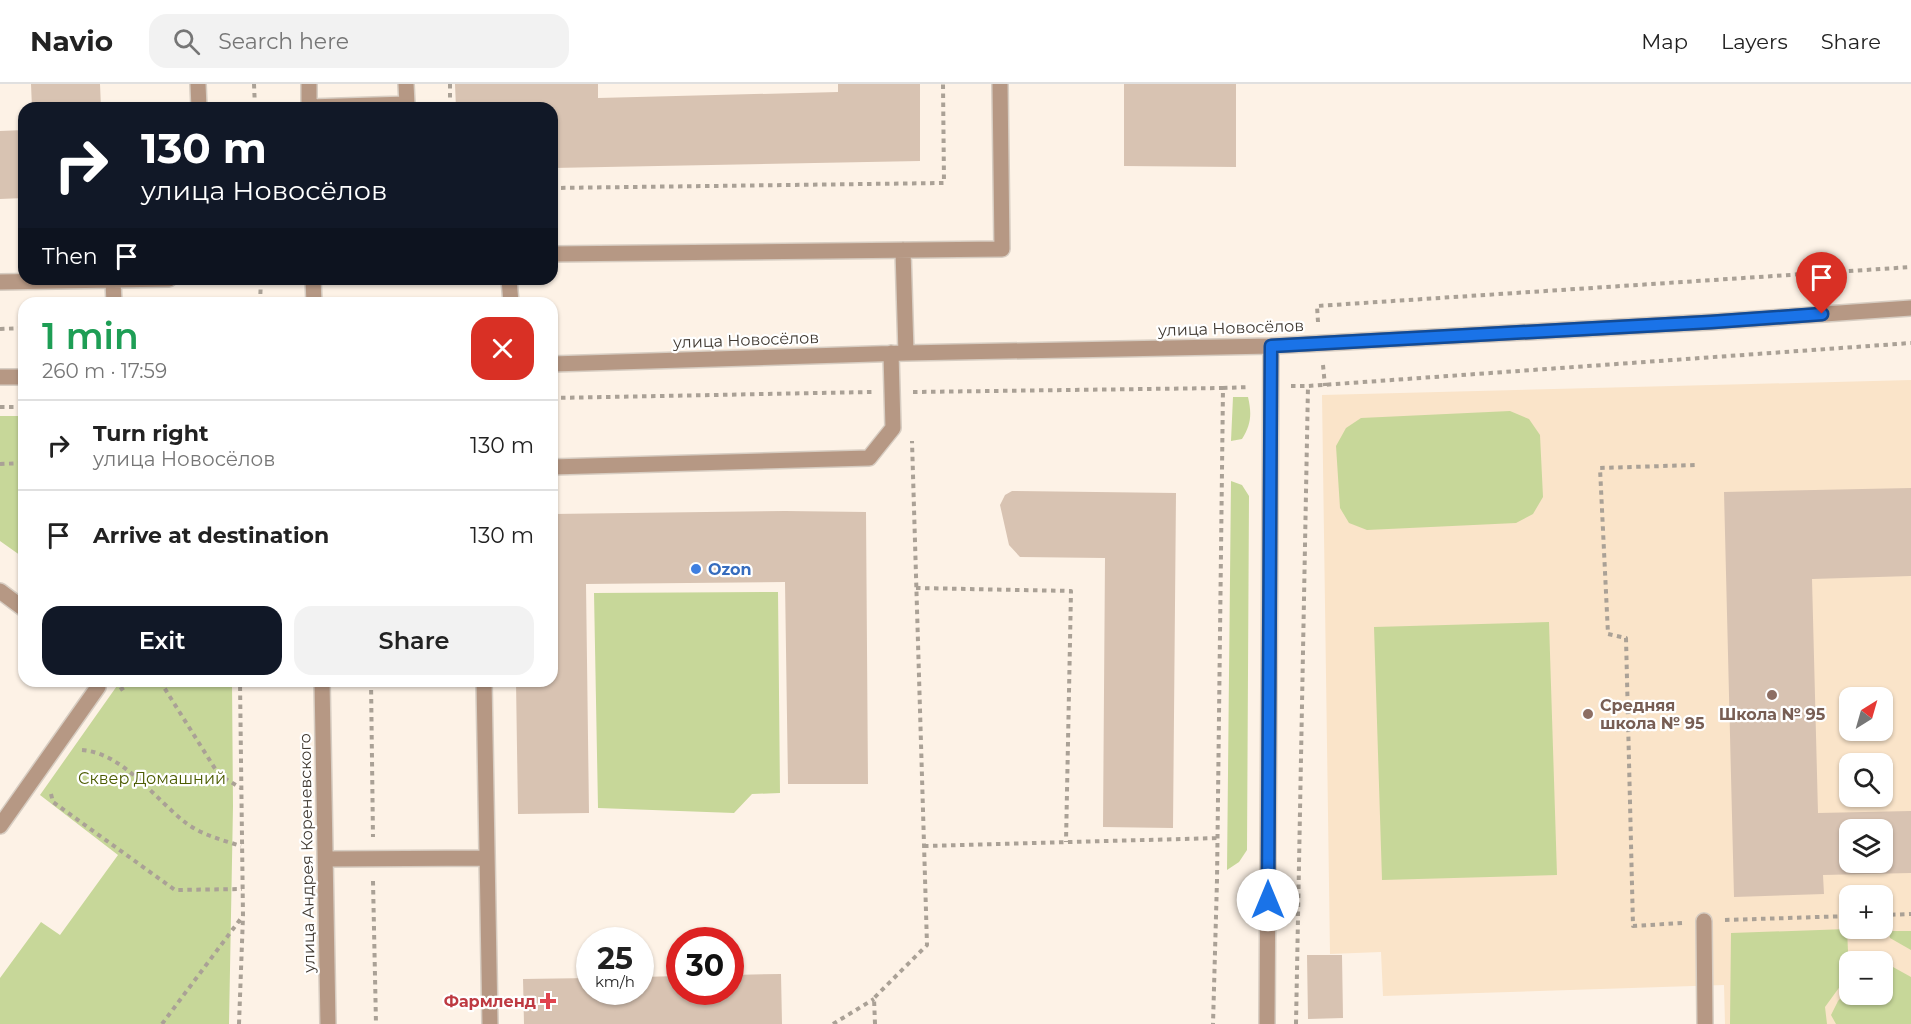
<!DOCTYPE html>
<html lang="en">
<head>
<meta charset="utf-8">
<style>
  :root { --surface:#fff; --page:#f2f2f2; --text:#222; --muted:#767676; --line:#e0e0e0; --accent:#111827 }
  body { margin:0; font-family:Montserrat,sans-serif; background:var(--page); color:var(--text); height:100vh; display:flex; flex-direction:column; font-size:22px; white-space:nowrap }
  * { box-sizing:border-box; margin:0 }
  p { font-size:20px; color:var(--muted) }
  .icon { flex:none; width:33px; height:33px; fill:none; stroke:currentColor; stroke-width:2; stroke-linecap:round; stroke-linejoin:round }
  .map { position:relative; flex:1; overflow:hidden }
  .drawer { position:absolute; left:18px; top:213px; width:540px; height:390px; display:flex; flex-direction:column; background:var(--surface); border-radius:18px; box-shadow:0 2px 4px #0004 }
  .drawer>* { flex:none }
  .top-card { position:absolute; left:18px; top:18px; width:540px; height:183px; border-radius:18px; box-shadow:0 2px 4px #0004; background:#111827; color:#fff; overflow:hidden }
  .needle { width:39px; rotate:37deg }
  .tools { position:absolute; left:1839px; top:603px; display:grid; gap:12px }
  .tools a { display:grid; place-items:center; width:54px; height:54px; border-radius:12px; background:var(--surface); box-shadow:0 2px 4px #0004; font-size:30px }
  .speed { position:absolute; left:576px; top:843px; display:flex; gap:12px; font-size:30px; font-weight:700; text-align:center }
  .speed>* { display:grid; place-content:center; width:78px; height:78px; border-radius:50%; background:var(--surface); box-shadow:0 2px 4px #0004; line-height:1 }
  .speed small { font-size:15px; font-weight:400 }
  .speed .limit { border:9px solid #d22; background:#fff; color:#111 }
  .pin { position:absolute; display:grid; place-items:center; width:51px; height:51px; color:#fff; margin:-62px -26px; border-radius:50% 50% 50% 0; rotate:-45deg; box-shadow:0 0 6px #0007 }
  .pin .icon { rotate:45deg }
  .me { position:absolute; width:66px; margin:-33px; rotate:0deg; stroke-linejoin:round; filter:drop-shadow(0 0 4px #0008) }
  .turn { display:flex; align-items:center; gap:21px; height:126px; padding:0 24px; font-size:27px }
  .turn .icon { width:78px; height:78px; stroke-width:2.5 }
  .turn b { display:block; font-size:42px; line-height:51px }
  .then { display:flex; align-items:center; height:57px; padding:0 24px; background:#0003; gap:12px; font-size:22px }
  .round { display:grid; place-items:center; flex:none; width:63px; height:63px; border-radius:18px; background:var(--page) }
  .summary { display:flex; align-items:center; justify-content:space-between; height:102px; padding:0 24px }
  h1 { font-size:36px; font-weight:600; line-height:45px; color:#1e9e55 }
  .primary-button { display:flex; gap:12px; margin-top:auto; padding:12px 24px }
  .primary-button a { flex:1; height:69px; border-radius:18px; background:var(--accent); color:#fff; font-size:24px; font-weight:600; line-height:69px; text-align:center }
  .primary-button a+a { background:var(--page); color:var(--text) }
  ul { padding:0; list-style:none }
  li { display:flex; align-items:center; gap:18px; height:90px; padding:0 24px; border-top:2px solid var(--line) }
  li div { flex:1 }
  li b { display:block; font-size:22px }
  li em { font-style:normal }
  header { display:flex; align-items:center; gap:36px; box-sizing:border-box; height:84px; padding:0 30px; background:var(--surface); border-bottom:2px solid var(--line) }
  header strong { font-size:28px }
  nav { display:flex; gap:33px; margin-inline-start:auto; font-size:21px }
  .search { width:420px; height:54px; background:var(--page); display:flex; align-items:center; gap:15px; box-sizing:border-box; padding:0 21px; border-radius:18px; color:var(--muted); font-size:22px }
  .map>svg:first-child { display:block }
  .built { fill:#fae4c9; fill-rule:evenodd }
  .green { fill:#c7d799 }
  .building { fill:#d8c3b2; fill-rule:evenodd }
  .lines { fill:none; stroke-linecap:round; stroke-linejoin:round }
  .minor-casing { stroke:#d7cdc2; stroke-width:18 }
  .path { stroke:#aaa196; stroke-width:4; stroke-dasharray:4.5 4.5; stroke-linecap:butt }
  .minor { stroke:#b69884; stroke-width:15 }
  .route-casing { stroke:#114b97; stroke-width:15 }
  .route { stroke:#1a73e8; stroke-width:10 }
  .shop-dot { fill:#3f7fe0; stroke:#fff; stroke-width:2 }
  .education-dot { fill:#8d6e63; stroke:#fff; stroke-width:2 }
  .health-dot { fill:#e0444e; stroke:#fff; stroke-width:2 }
  .labels { text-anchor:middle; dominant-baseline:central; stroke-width:4.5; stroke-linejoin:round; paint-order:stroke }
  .street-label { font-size:16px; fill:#403931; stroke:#fff }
  .shop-label { font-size:16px; font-weight:bold; fill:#366cbe; stroke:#fff; text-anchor:start }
  .education-label { font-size:16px; font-weight:bold; fill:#785e54; stroke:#fff; text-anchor:start }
  .park-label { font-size:16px; fill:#4c5c02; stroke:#fff }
  .health-label { font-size:16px; font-weight:bold; fill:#be3a42; stroke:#fff; text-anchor:end }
</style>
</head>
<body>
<header>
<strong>Navio</strong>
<div class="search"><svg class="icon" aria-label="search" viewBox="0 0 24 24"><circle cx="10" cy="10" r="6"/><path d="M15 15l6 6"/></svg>Search here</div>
<nav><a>Map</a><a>Layers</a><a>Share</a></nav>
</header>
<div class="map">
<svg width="1911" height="940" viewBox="0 0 1911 940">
  <rect width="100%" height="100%" fill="#fdf2e6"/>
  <path class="built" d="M1911,296v644h-186l-1,-39 -341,11 -2,-44 -51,2 -8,-559zM1850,614h32v32h-32zM1850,680h32v32h-32zM1850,746h32v32h-32zM1850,812h32v32h-32zM1850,878h32v32h-32z"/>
  <path class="green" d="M1233,313h15c4,17 3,28 -6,42l-11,2z
    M1510,327l19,8 11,16 3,62 -10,17 -17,9 -149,7 -18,-7 -9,-15 -4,-62 10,-18 15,-10z
    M0,332h24v142l-24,-17z
    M1231,397l11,4 7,11 -2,354 -8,12 -12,8z
    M778,508l2,201 -28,1 -18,19 -136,-5 -4,-215z
    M1549,538l8,253 -175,5 -8,-253z
    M118,597h114l1,125 -4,218h-229v-46l41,-56 19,13 58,-80 -78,-60 79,-112z
    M1847,845l2,45 -24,33 2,17h-97l1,-91z
    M1888,847h23v19l-21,-12z
    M1883,883h10l18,10v47h-75l-5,-9 7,-14 11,-12 1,5h32z"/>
  <path class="building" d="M31,0h69l1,24h-69z
    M455,0h143v14l240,-6v-8h82v77l-368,7v-60h-96z
    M1124,0h112v83l-112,-1z
    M24,46v68l-24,1v-68z
    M1911,404v88l-99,3 6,234 93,-2v62l-88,2 1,19 -90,3 -10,-405zM1850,746h32v32h-32z
    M1012,407l164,2 -3,335 -70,-1 2,-269 -85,-1 -11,-12 -9,-40 5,-10z
    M785,427l81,1 2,272h-80l-3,-202 -199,2 3,229 -71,1 -2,-133h36v-167z
    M1307,871h35l1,63 -35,1z
    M781,890l1,50h-258l-1,-45 67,-1v14h50v-15l40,-1v16h50v-17z"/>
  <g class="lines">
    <g class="minor-casing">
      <path id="minor" d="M198,0l1,24
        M309,0v24
        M406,0l1,20
        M309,23l98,-3v4
        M903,166l3,103
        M552,170l450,-5 -2,-165
        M313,195l1,24
        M509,195l2,24
        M113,197l1,22
        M0,198l169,-3
        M552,280l354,-11 365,-7 440,-24 200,-14
        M0,293h24
        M552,383l317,-9 24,-30 -2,-75
        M0,507l24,18
        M322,597l6,343
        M484,597l6,343
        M0,742l98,-139 -2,-6
        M326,775l161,-1
        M1704,837l1,103
        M1267,940l4,-678"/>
    </g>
    <path class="path" d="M254,0l1,24
      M450,0v24
      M552,104l392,-5 -1,-99
      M260,219l1,-24
      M1318,238l-1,-16 594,-39
      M0,245l24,-1
      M1323,281l2,21
      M1291,302h17
      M1223,304l27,-1
      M913,308l310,-4 -6,492 -4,144
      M552,314l320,-6
      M0,323h24
      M0,380l24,-1
      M916,504l155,3 -5,251
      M160,597l59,94 22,13
      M371,597l2,156
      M120,606l14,-9
      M82,666c41,3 73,49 104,73 16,12 36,17 55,23
      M51,710l2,8 122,88 67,-1
      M924,762l294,-8
      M373,797l3,143
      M1882,831l29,-1
      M1725,836l125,-4
      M1682,839l-49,3 -7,-288 -18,-4 -8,-166 95,-3
      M162,940l80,-107
      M239,940l4,-108 -3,-235
      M833,940l41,-25
      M875,940l-1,-26 53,-53 -15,-504
      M1296,940l12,-638 603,-43"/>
    <use href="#minor" class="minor"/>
  </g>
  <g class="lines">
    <g class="route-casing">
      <path id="route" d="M1268,816l3,-554 440,-24 111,-8"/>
    </g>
    <use href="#route" class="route"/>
  </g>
  <circle class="shop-dot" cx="696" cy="485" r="6"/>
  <g class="education-dot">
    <circle cx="1772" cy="611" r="6"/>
    <circle cx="1588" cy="630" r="6"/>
  </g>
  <path class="health-dot" d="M545 908h6v6h6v6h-6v6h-6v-6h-6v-6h6z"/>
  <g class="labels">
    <g class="street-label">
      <text transform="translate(1231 244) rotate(-2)">улица Новосёлов</text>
      <text transform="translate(746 256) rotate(-2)">улица Новосёлов</text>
      <text transform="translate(307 769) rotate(-91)">улица Андрея Кореневского</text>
    </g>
    <g class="shop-label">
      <text x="708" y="485">Ozon</text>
    </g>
    <g class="education-label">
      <text x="1600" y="621">Средняя<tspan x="1600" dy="18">школа № 95</tspan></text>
      <text x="1772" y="630" text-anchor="middle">Школа № 95</text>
    </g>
    <g class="park-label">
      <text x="152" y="694">Сквер Домашний</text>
    </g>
    <g class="health-label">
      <text x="536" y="917">Фармленд</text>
    </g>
  </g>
</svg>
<div class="tools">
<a><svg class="needle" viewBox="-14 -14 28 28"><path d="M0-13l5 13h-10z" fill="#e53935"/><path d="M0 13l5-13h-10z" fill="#767676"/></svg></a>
<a><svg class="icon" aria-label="search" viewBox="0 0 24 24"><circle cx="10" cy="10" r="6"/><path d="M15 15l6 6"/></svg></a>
<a><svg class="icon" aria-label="layers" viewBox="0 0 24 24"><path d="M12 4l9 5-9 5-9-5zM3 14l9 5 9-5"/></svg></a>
<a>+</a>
<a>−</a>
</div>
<div class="speed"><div>25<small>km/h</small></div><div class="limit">30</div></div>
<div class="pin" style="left:1822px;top:230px;background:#d93025"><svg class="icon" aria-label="arrive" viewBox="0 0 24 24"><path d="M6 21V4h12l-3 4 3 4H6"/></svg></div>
<svg class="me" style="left:1268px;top:816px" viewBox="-20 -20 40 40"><circle r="19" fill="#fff"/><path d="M0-13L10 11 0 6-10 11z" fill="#1a73e8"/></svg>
<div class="top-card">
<div class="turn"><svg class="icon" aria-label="right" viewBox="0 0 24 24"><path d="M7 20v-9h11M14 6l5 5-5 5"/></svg><div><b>130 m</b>улица Новосёлов</div></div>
<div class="then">Then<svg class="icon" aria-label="arrive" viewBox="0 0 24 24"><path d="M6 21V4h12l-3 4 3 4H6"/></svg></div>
</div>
<section class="drawer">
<div class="summary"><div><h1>1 min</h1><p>260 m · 17:59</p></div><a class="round" style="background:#d93025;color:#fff"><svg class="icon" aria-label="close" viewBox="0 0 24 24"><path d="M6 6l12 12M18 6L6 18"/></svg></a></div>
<ul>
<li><svg class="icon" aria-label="right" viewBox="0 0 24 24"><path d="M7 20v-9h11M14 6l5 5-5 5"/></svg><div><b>Turn right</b><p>улица Новосёлов</p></div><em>130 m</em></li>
<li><svg class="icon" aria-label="arrive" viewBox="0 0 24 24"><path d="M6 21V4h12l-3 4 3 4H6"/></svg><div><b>Arrive at destination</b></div><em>130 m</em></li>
</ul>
<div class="primary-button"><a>Exit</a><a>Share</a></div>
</section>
</div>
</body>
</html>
